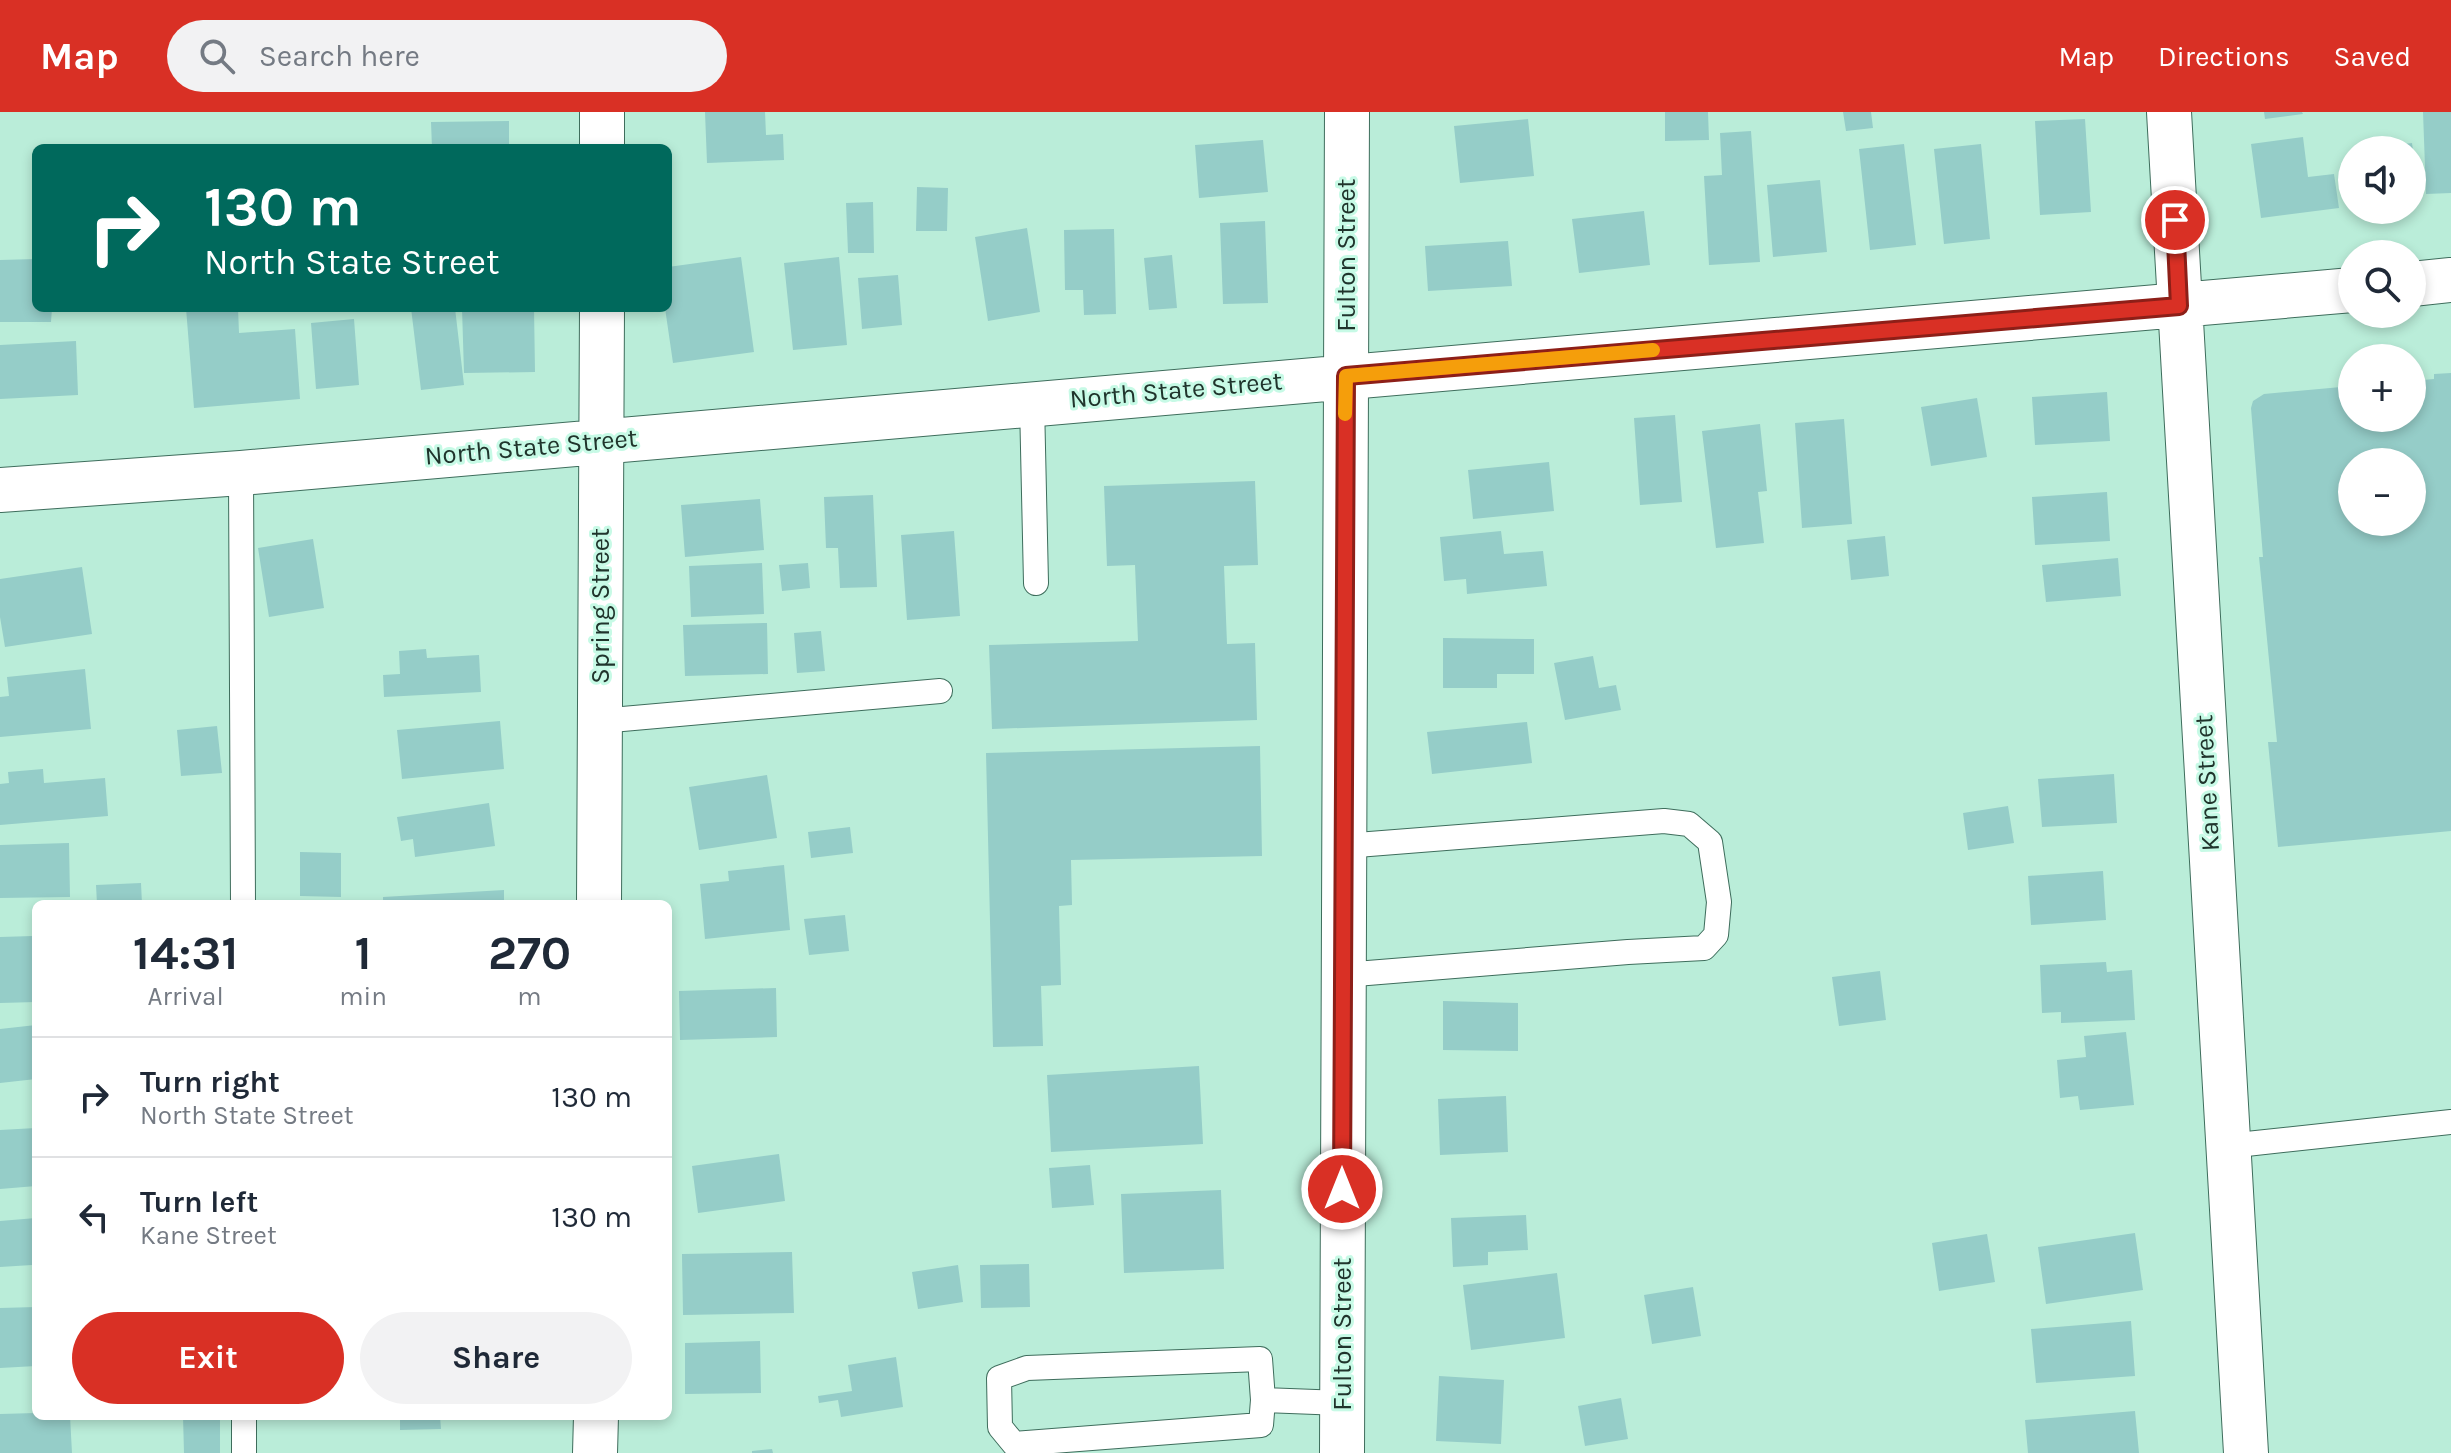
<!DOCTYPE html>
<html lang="en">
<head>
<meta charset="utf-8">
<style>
  :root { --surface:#fff; --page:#f2f2f3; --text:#1f2937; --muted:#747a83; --line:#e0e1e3; --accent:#d93025 }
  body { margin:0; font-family:Karla,sans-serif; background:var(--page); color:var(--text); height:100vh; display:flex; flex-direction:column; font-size:30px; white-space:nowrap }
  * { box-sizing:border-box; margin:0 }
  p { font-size:26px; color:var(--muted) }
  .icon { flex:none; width:44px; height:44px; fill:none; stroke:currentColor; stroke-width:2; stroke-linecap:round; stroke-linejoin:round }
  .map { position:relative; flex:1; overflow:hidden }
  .panel { position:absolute; left:32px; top:788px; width:640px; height:520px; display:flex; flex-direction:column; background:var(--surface); border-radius:12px; box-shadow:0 4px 12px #0003 }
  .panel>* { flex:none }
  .guide { position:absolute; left:32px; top:32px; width:640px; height:168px; border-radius:12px; box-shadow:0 4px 12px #0003; background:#00695c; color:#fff; overflow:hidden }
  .controls { position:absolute; left:2338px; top:24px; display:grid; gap:16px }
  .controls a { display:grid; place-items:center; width:88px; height:88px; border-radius:50%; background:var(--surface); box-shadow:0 4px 12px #0003; font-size:40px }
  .pin { position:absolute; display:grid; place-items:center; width:68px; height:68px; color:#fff; margin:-34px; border:4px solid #fff; border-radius:50%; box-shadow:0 2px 8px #0007 }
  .me { position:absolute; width:88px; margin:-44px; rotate:0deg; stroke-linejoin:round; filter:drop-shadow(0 0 6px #0008) }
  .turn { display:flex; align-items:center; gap:28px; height:168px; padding:0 40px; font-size:36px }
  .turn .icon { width:104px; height:104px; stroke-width:2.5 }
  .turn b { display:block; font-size:56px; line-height:68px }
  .eta { display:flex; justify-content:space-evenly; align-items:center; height:136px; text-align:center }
  .eta b { font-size:48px; font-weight:700; line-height:56px }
  .cta { display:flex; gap:16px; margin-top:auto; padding:16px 40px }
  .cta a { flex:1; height:92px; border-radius:48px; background:var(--accent); color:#fff; font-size:32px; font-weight:700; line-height:92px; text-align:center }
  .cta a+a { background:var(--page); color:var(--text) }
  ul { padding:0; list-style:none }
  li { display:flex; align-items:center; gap:24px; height:120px; padding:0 40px; border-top:2px solid var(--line) }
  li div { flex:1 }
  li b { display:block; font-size:30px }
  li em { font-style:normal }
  header { display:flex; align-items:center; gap:48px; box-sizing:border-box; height:112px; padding:0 40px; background:var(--accent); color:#fff }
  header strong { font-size:38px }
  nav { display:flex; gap:44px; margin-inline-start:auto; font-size:28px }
  .search { width:560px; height:72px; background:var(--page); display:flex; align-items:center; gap:20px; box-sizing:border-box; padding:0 28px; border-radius:44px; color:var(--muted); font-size:30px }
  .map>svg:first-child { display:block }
  .building { fill:#95cdc8; fill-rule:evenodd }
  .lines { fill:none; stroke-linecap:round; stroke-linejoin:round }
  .service-casing { stroke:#3e6d5c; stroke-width:26 }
  .minor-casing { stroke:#3e6d5c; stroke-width:46 }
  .service { stroke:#fff; stroke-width:24 }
  .minor { stroke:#fff; stroke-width:44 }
  .route-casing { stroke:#8d1f18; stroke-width:20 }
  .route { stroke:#d93025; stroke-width:14 }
  .slow { stroke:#f59e0b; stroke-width:14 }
  .labels { text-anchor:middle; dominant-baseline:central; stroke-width:6; stroke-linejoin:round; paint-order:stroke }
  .street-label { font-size:26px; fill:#20342c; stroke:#c7fae6 }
</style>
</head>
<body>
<header>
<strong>Map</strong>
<div class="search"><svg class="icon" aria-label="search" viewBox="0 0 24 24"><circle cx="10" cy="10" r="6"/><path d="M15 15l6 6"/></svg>Search here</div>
<nav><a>Map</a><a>Directions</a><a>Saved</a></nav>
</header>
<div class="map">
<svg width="2451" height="1341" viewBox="0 0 2451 1341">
  <rect width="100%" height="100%" fill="#baedd9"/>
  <path class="building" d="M705,0h60l1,23 17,-1 1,26 -77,3z
    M1665,0h43l1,28 -44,1z
    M1843,0h28l2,16 -27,3z
    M2264,0h38l1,2 -38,5z
    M2423,0h28v81l-25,1z
    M1528,7l6,57 -74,7 -6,-57z
    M2085,7l6,93 -51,3 -5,-94z
    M509,9v27h-77l-1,-26z
    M1751,19l9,131 -51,3 -5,-89 18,-1 -2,-42z
    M2303,25l5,40 26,-3 5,34 -78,10 -10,-74z
    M1263,28l5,52 -69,6 -4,-53z
    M2412,31l1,7h-40v-2z
    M1904,32l12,101 -46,5 -11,-101z
    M1981,32l9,95 -46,5 -10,-95z
    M2412,45h2l4,30 -6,1z
    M1820,68l7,72 -54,5 -6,-72z
    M917,75l31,1 -1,43h-31z
    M873,90l1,51h-26l-2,-50z
    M1644,99l6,54 -71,8 -7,-54z
    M1265,109l3,82 -45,1 -3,-81z
    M1027,116l13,84 -52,9 -13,-84z
    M1114,117l2,85 -32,1 -1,-25h-18l-1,-60z
    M1508,129l4,45 -84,5 -3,-45z
    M1172,143l5,53 -28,2 -5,-52z
    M741,145l13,95 -81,11 -8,-55h3v-41z
    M839,145l8,88 -54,5 -9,-87z
    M36,147v49h16l-1,14h-51v-62z
    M898,163l4,50 -40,4 -4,-51z
    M186,196h52l1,25 56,-4 5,70 -106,9z
    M411,196h44l9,77 -43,5z
    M462,196h72l1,64 -71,1z
    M354,207l5,66 -43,4 -5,-66z
    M76,229l2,54 -78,4v-54z
    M2451,261v458l-173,16 -10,-105h9l-18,-185h4l-12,-149 2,-7 11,-7 88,-8v32h60v-37l22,-2v-5zM2352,350h60v60h-60z
    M2107,280l3,49 -75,4 -3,-48z
    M1977,286l10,59 -56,9 -10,-59z
    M1675,303l7,87 -42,3 -6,-87z
    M1844,307l8,105 -50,4 -7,-105z
    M1760,312l7,67 -9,1 6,51 -48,5 -14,-117z
    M1549,350l5,49 -81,8 -5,-49z
    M1255,369l3,84 -34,1 3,78 28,-1 2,77 -265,9 -3,-84 149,-4 -3,-76 -28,1 -3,-80z
    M2107,380l3,49 -75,4 -3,-48z
    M873,383l4,92 -37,1 -2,-40h-12l-2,-51z
    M760,387l4,51 -79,7 -4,-52z
    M954,419l6,85 -53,4 -6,-85z
    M1501,419l3,23 39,-3 4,35 -80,8 -1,-15 -22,2 -4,-44z
    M1885,424l4,40 -38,4 -4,-40z
    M313,427l11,69 -55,9 -11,-69z
    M2118,446l3,38 -75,6 -4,-37z
    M762,451l2,51 -73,3 -2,-51z
    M808,451l2,25 -28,3 -3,-26z
    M82,455l10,67 -87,13 -5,-30v-38z
    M767,511l1,51 -83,2 -2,-51z
    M821,519l4,40 -28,2 -3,-40z
    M1443,526l91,1v35h-37v14h-54z
    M426,537l1,9 52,-3 2,37 -97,5 -1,-22 17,-1 -1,-23z
    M1593,544l6,32 17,-3 5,25 -56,10 -11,-57z
    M85,557l6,60 -91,8v-40l9,-1 -2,-19z
    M500,609l4,48 -102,10 -5,-49z
    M1527,610l5,41 -100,11 -5,-42z
    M217,614l5,47 -41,3 -4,-46z
    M1260,634l2,110 -191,4 1,45 -13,1 2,79 -20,1 2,60 -50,1 -7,-294z
    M43,657l1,14 61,-5 3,38 -108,9v-41l9,-1 -1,-11z
    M2114,662l3,49 -75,4 -4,-48z
    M767,663l10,63 -78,12 -10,-63z
    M489,691l6,43 -80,11 -2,-18 -12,2 -4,-24z
    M2008,694l6,37 -46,7 -5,-37z
    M850,715l3,26 -42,5 -3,-26z
    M69,731l1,54 -70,1v-53z
    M300,740l41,1v44l-41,-1z
    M784,753l6,65 -85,9 -5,-55 29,-3 -1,-10z
    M2103,759l3,49 -75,5 -3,-49z
    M141,771l1,21h-45l-1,-19z
    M504,778v14h-121v-7z
    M845,803l4,36 -40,4 -5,-36z
    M33,824l1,21h2v45l-36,1v-66z
    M2106,850l1,10 25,-2 3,50 -74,3v-11l-19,1 -2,-48z
    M1880,859l6,49 -47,6 -7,-49z
    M776,876l1,49 -97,3 -1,-49z
    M1443,889l75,2v48l-75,-1z
    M36,913v54l-36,4v-54z
    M2126,920l8,73 -54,5 -2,-14 -18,2 -3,-38 29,-3 -2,-21z
    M1199,954l4,78 -152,8 -4,-77z
    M1506,984l2,56 -68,3 -2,-56z
    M36,1016v58l-36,3v-59z
    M779,1042l6,47 -87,12 -6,-47z
    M1090,1053l4,40 -42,3 -3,-40z
    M1221,1078l3,79 -100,4 -3,-79z
    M1526,1103l2,35 -40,2v13l-35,2 -2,-49z
    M36,1106v65h-2l-2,-18 -32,2v-46z
    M2135,1121l8,57 -97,14 -8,-57z
    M1987,1122l8,48 -56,9 -7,-48z
    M792,1140l2,61 -111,2 -1,-61z
    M1029,1152l1,43 -49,1 -1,-43z
    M958,1153l5,37 -45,7 -6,-37z
    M1557,1161l8,65 -94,12 -8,-65z
    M1693,1175l8,49 -49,8 -8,-49z
    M36,1195v59l-36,2v-60z
    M2131,1209l4,55 -99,7 -5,-54z
    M760,1229l1,52 -76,1v-51z
    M896,1245l7,50 -62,10 -3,-17 -19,3 -1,-7 34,-5 -4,-26z
    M1439,1264l65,4 -3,64 -65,-3z
    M1621,1286l7,41 -43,7 -7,-40z
    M2135,1299l4,42h-111l-3,-33z
    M36,1301v3h34l2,37h-72v-39z
    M183,1304h37v37h-36z
    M400,1304h40l1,13 -41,1z
    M772,1337l1,4h-21v-2z"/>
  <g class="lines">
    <g class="service-casing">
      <path id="service" d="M1032,291l4,180
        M241,361l2,431
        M600,609l340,-30
        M1343,863l285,-23 76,-4 12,-13 3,-33 -9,-60 -21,-18 -25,-3 -320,25
        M2228,1034l223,-24
        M1263,1288l-3,-41 -233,9 -28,10 1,49 14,17 247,-19 2,-25 79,3
        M244,1304v37"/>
    </g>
    <g class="minor-casing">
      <path id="minor" d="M2169,0l77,1341
        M602,36v-36
        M2412,172l39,-4
        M0,378l241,-17 2111,-183
        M599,792l3,-596
        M595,1341l1,-37
        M1342,1341l5,-1341"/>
    </g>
    <use href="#service" class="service"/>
    <use href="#minor" class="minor"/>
  </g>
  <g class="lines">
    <g class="route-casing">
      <path id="route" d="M1342,1077l4,-813 833,-70 -4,-86"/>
    </g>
    <use href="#route" class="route"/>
    <path class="slow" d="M1345,302l1,-38 307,-26"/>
  </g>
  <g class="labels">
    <g class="street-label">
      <text transform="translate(1346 143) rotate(-90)">Fulton Street</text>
      <text transform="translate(1176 278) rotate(-5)">North State Street</text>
      <text transform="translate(531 335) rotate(-5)">North State Street</text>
      <text transform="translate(600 494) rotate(-90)">Spring Street</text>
      <text transform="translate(2207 671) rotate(-93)">Kane Street</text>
      <text transform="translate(1342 1222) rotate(-90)">Fulton Street</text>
    </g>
  </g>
</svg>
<div class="controls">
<a><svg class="icon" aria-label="sound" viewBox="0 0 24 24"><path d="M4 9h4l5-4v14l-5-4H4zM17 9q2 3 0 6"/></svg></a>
<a><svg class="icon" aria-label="search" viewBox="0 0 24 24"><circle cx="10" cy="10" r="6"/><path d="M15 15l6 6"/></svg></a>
<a>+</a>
<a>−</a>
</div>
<div class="pin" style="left:2175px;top:108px;background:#d93025"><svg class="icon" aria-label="arrive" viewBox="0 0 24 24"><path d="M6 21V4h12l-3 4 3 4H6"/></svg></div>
<svg class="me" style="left:1342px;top:1077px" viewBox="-20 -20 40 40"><circle r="17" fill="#d93025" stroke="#fff" stroke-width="3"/><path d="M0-11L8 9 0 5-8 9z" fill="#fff"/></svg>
<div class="guide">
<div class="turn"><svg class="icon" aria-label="right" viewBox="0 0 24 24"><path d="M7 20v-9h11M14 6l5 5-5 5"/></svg><div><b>130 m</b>North State Street</div></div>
</div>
<section class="panel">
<div class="eta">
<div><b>14:31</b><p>Arrival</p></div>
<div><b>1</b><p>min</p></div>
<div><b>270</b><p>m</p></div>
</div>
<ul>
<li><svg class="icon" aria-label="right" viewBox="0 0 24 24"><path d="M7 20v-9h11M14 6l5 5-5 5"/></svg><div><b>Turn right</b><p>North State Street</p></div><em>130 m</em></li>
<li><svg class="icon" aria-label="left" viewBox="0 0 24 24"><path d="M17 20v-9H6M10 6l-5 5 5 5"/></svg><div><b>Turn left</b><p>Kane Street</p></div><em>130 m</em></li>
</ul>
<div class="cta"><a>Exit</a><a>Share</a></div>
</section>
</div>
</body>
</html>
